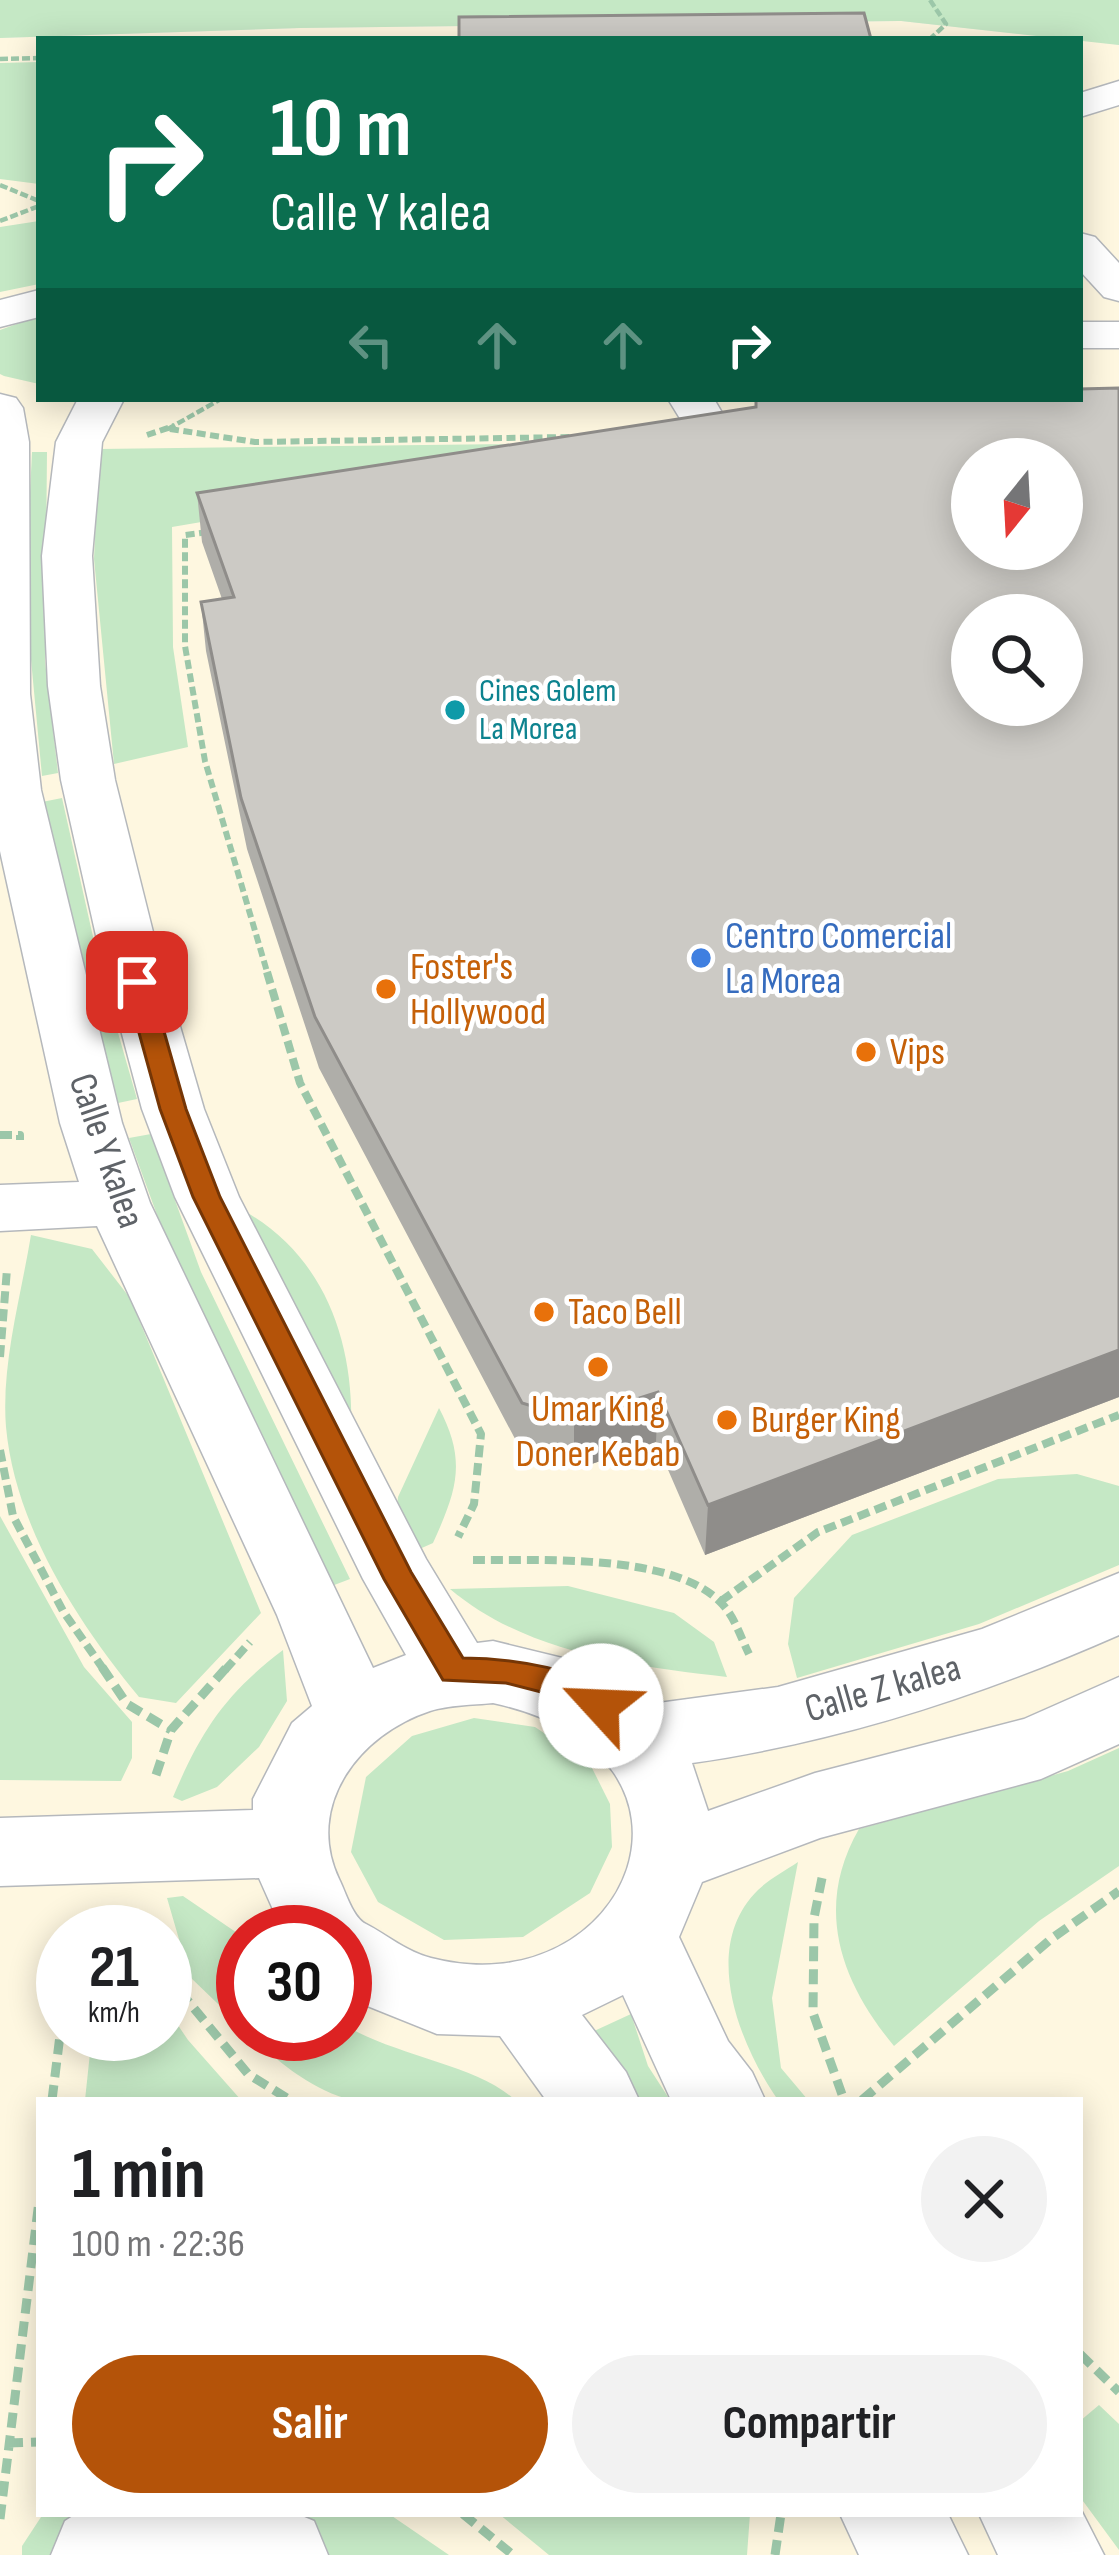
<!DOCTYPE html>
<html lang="es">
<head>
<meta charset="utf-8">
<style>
  :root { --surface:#fff; --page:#f2f2f2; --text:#202124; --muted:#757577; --accent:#b45309 }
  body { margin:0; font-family:"Sofia Sans Condensed",sans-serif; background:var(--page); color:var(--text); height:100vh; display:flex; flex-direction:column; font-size:45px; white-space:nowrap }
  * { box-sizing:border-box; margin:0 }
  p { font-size:39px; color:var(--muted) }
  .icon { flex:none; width:66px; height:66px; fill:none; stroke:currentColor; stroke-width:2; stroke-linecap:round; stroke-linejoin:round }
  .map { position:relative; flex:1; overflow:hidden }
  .panel { position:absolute; left:36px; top:2097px; width:1047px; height:420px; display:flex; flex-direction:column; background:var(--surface); border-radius:0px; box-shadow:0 6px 30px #0003 }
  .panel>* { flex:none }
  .guide { position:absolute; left:36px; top:36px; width:1047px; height:366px; border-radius:0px; box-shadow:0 6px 30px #0003; background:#0b6e4f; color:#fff; overflow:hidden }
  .needle { width:78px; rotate:198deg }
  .fabs { position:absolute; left:951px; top:438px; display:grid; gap:24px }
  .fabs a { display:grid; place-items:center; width:132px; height:132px; border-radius:50%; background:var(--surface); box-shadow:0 6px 30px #0003; font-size:60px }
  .speed { position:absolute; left:36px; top:1905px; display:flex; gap:24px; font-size:60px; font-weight:700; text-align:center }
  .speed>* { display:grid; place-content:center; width:156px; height:156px; border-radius:50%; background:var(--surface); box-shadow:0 6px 30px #0003; line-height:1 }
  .speed small { font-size:30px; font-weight:400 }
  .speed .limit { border:18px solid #d22; background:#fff; color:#111 }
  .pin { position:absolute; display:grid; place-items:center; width:102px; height:102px; color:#fff; margin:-51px; border-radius:24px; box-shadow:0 6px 18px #0006 }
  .me { position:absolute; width:132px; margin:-66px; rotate:295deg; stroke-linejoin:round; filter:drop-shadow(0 0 9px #0008) }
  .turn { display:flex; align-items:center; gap:42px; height:252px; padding:0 36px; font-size:54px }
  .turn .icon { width:156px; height:156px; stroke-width:2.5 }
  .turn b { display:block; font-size:84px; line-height:102px }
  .lanes { display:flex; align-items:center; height:114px; padding:0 36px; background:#0003; justify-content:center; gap:60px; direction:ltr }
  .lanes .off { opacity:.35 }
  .round { display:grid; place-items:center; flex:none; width:126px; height:126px; border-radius:63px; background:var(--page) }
  .summary { display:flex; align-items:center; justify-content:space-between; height:204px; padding:0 36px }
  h1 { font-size:72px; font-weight:700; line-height:90px }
  .button { display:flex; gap:24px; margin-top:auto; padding:24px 36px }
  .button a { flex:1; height:138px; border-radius:72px; background:var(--accent); color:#fff; font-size:48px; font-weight:700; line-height:138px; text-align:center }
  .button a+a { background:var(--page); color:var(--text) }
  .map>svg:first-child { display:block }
  .commercial { fill:#fef7e0; fill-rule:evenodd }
  .green { fill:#c5e8c5 }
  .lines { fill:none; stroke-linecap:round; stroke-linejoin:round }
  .minor-casing { stroke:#b5b8bc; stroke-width:3 }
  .path-far3 { stroke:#9cc7a9; stroke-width:4.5; stroke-dasharray:8 3; stroke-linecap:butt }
  .path-far2 { stroke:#9cc7a9; stroke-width:6; stroke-dasharray:9 4.5; stroke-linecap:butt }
  .path-far1 { stroke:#9cc7a9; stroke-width:8; stroke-dasharray:12 6; stroke-linecap:butt }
  .path { stroke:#9cc7a9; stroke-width:9; stroke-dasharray:15 8; stroke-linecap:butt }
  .minor { fill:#fff; fill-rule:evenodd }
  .wall { fill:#afaea9 }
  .shaded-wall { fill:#8f8d8a }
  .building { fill:#cccac5; stroke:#8f8d8a; stroke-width:3; fill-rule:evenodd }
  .route { fill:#b45309; stroke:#753606; stroke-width:3 }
  .culture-dot { fill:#0f9aa8; stroke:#fff; stroke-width:4.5 }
  .shop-dot { fill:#3f7fe0; stroke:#fff; stroke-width:4.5 }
  .food-dot { fill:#e8710a; stroke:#fff; stroke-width:4.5 }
  .labels { text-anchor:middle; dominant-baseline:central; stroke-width:9; stroke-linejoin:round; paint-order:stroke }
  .far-culture-label { font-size:33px; fill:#0d838f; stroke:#fff; text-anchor:start }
  .shop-label { font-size:39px; fill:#366cbe; stroke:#fff; text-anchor:start }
  .food-label { font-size:39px; fill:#c56008; stroke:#fff; text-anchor:start }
  .street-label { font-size:39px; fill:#5f6368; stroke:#fff }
</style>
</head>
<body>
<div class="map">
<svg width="1119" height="2555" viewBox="0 0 1119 2555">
  <rect width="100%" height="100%" fill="#f1efe8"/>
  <path class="commercial" d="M901,21l166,18h-1028v360h1041v-359l39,5v2510h-1119v-2517l300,-10zM972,459h90v90h-90zM972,615h90v90h-90zM63,1932h102v102h-102zM243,1932h102v102h-102zM39,2100h1041v414h-1041z"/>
  <path class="green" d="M0,0h1119v45l-218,-24 -601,7 -300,10z
    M39,62v122l-39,-5v-116z
    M39,221v63l-39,8v-65z
    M39,316v68l-35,-8 -4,-2v-44z
    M670,442l-498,85 1,120 15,100 -74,17 -20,-205 5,-110z
    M32,452h15l-2,209 13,112 -16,3 -17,-180z
    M62,798l40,179 35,122 -19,4 -13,-38 -63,-263z
    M151,1134l50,138 149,307 -21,8 -142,-290 -58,-159z
    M246,1212c85,49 112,143 104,237z
    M31,1235l61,14 38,49 131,315 -85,90 -37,-6c-61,-74 -124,-171 -133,-270 -5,-62 15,-131 25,-192z
    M439,1408c28,53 18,82 -6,135l-18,8 -19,-32 2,-22z
    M1077,1474l42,12v79l-140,59 -182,54 -9,-34 6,-46 58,-63 146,-56z
    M0,1516l84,151 48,55v36l-11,23 -121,-1z
    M568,1586l106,27 40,29 13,35c-96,-11 -201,-24 -277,-88z
    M283,1650l4,51 -28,46 -42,40 -35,14 -9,-4c28,-66 52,-103 110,-147z
    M474,1718l61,9 55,37 20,40 2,43 -22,46 -67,44 -79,3 -66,-38 -27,-50 15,-75 46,-41z
    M1119,1748v118l-80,55 -145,125c-54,-65 -80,-139 -35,-217l209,-58z
    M798,1862l-26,136 9,70 27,32h-30c-39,-56 -78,-153 -20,-210 11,-11 27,-19 40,-28z
    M183,1896l60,41v91l-53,-51 -23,-79z
    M165,2006l23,34 53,60h-156l7,-66h73z
    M631,2014l17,52 22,34h-37l-54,-62z
    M345,2025c47,30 133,40 170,75h-163c-39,-9 -74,-38 -103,-66h96z
    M1099,2405l20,19v126l-39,-53v-76z
    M43,2514h346l60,41h-427v-9z
    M499,2514h251l-3,41h-198z"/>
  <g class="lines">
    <g class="minor-casing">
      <path id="minor" d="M1119,81v24l-39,12v-24z
        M1080,233l15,4 24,26v38l-15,-4 -24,-26z
        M39,290v27l-39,10v-27z
        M1080,322h39v26h-39z
        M0,394l16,4 7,10 6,34 1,252 11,96 81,333 28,80 223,465 33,-13 -43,-76 -188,-382 -33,-88 -45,-169 -36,-160 -13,-94 -6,-130 14,-114 22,-43h46l-22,43 -10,114 8,130 15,94 40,160 49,169 35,88 187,362 51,84 16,-2 94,23 64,40 127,-17 204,-58 137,-56v62c-136,60 -280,107 -427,128l16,48 107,-38 209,-54 95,-42v67l-78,35 -221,59 -118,44 -23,55 49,104 24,31 13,28h-94l-48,-105 -41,20 44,57 13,28h-93l-46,-64 -63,-2 -92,-37v-65h-62l-24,-54 -259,8v-68l253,-8v-11l39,-76 20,-17 -35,-91 -180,-389 -97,5v-46l79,-3 -19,-59 -60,-272zM493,1703c242,52 136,306 -62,255 -24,-6 -44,-23 -65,-34 -13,-6 -20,-31 -27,-45 -35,-74 21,-145 91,-168 19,-6 43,-6 63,-8z
        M668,399h46l17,29 -7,10 -16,4 -16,-4z
        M1080,2508l24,47h-106l-19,-41h101z
        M76,2514h221l17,7 14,34h-277l14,-34z
        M840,2514h108l20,41h-109z"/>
    </g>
    <path class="path-far3" d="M930,0l16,24 -16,15
      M0,59l39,-1
      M0,185l39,16
      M0,221l39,-15
      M168,429l53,-30"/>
    <path class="path-far2" d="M170,429l85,13 315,-5
      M147,435l27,-9
      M208,532l-23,3v111l20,115 63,214"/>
    <path class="path-far1" d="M267,972l33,111 181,351 -7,70 -16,33
      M0,1135h20v5
      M0,1357l7,-88
      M0,1450l13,66 50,95 41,59
      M473,1560c65,1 204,-8 250,45 12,13 18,33 26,49
      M721,1601l97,-69 301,-117
      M225,1670l25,-28"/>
    <path class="path" d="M102,1667l25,37 44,26
      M156,1775l15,-45 56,-63
      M822,1878l-8,40 -1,95 31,87
      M165,1973l83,101 42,26
      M52,2100l11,-89
      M862,2100l189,-161 68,-48
      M1080,2354l39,38
      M8,2443l31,-1
      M463,2514l50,41
      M0,2519l39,-318
      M775,2555l6,-41"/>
    <use href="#minor" class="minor"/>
  </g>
  <path class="wall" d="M1119,388v1009l-414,158 -49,-113 -82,28 -51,-16 -204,-386 -72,-219 -41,-198 -5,-49 21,-3 -20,-57 -5,-49 558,-86v-8z"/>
  <path class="shaded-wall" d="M1119,1350v47l-414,158 3,-50z
    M658,1392l-2,50 -82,28v-51z"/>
  <path class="building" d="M864,13l7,26h-412v-22z
    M1119,388v962l-411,155 -50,-113 -84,27 -52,-16 -207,-386 -74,-219 -40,-196 33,-5 -37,-104 559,-86v-8h324v-10zM972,459h90v90h-90zM972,615h90v90h-90z"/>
  <path class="route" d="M137,975l13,7 36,127 34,88 191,375 52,86c38,0 134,9 154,48l-5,9 -11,4 -52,-25 -43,-11 -63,-3 -59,-101 -191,-382 -33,-88 -35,-127z"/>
  <circle class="culture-dot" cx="455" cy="710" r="12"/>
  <circle class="shop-dot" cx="701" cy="958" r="12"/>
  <g class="food-dot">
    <circle cx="386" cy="989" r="12"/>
    <circle cx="866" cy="1052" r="12"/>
    <circle cx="544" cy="1312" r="12"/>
    <circle cx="598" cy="1367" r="12"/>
    <circle cx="727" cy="1420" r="12"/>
  </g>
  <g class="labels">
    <g class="far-culture-label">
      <text x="479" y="691">Cines Golem<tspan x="479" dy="38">La Morea</tspan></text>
    </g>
    <g class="shop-label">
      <text x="725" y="936">Centro Comercial<tspan x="725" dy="45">La Morea</tspan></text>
    </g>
    <g class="food-label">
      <text x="410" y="967">Foster's<tspan x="410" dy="45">Hollywood</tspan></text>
      <text x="890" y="1052">Vips</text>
      <text x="568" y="1312">Taco Bell</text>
      <text x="598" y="1409" text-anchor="middle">Umar King<tspan x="598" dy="45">Doner Kebab</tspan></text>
      <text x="751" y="1420">Burger King</text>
    </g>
    <g class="street-label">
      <text transform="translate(106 1151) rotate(71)">Calle Y kalea</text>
      <text transform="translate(883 1689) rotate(-16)">Calle Z kalea</text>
    </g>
  </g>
</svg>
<div class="fabs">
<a><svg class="needle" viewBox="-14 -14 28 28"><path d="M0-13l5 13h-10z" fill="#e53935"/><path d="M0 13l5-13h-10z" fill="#757577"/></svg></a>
<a><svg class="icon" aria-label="search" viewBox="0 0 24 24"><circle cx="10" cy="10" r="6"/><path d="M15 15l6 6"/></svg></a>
</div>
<div class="speed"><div>21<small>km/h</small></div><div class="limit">30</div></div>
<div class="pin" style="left:137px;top:982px;background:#d93025"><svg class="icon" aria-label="arrive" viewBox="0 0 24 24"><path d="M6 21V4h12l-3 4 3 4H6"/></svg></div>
<svg class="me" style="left:601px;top:1706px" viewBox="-20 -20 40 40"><circle r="19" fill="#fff"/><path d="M0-13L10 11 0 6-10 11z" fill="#b45309"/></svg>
<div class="guide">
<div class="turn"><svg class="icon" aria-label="right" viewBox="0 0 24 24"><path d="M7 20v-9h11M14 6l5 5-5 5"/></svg><div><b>10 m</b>Calle Y kalea</div></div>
<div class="lanes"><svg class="icon off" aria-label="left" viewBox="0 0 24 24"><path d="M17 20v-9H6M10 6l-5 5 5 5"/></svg><svg class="icon off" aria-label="ahead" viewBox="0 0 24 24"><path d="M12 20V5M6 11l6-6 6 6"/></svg><svg class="icon off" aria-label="ahead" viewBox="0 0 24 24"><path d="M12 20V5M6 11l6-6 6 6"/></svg><svg class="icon" aria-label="right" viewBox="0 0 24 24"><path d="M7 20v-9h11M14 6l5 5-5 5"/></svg></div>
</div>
<section class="panel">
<div class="summary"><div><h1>1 min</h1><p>100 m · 22:36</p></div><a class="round"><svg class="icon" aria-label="close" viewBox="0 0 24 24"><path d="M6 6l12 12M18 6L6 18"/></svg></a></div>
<div class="button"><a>Salir</a><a>Compartir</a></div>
</section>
</div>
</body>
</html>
